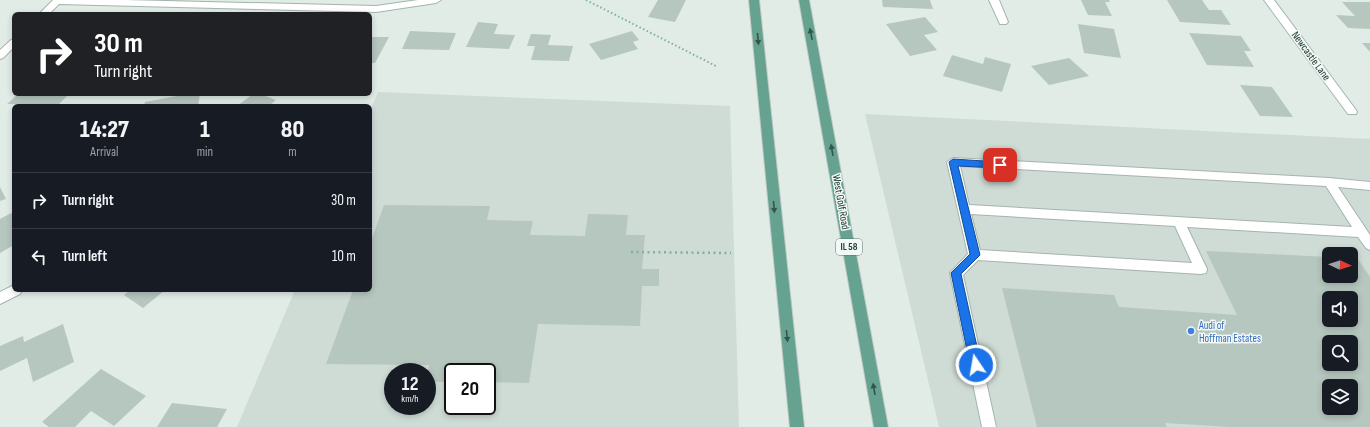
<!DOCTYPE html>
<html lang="en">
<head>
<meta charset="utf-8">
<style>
  :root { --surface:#171b24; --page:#242831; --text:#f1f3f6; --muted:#9ea1a6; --line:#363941 }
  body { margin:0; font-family:"Sofia Sans Condensed",sans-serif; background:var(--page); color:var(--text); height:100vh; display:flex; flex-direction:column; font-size:15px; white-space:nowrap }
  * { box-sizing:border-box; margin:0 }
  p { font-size:13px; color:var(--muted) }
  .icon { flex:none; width:22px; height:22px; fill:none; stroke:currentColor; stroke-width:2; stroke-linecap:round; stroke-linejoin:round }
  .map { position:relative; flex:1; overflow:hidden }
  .details { position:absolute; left:12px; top:104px; width:360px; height:188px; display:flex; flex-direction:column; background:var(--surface); border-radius:6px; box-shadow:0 2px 6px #0003 }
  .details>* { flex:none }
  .top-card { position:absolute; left:12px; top:12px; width:360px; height:84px; border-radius:6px; box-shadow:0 2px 6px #0003; background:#202124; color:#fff; overflow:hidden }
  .needle { width:26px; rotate:94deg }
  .controls { position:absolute; left:1322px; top:247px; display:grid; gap:8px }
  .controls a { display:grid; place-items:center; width:36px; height:36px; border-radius:6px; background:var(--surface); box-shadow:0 2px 6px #0003; font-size:20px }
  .speed { position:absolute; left:384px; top:363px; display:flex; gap:8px; font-size:20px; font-weight:700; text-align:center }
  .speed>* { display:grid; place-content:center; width:52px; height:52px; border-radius:50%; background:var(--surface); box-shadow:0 2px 6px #0003; line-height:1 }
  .speed small { font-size:10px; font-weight:400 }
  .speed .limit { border:2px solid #111; border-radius:6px; background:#fff; color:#111 }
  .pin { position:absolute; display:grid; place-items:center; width:34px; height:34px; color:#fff; margin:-17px; border-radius:8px; box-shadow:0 2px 6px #0006 }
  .me { position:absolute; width:44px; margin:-22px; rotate:348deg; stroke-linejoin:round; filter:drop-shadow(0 0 3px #0008) }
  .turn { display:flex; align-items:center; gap:14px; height:84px; padding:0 16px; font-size:18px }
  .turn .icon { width:52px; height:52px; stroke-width:2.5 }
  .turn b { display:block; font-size:28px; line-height:34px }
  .eta { display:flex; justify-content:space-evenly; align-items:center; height:68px; text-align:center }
  .eta b { font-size:24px; font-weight:800; line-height:28px }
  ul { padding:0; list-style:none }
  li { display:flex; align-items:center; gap:12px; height:56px; padding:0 16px; border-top:1px solid var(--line) }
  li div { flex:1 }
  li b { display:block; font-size:15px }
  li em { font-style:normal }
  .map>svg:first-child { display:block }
  .built { fill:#cfdcd5; fill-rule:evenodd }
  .building { fill:#b6c7bf; fill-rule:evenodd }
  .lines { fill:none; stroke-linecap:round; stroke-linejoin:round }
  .service-casing { stroke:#a4b4ae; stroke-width:2 }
  .minor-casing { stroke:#a4b4ae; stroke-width:2 }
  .primary-casing { stroke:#c1c9c6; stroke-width:2 }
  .path-far1 { stroke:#81b09f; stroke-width:2; stroke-dasharray:1.5 2.5; stroke-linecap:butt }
  .path { stroke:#81b09f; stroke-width:2.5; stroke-dasharray:2 3.5; stroke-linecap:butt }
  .service { fill:#fff; fill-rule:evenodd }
  .minor { fill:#fff; fill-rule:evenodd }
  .primary { fill:#65a28f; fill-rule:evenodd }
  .oneway { fill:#32564b }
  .route { fill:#1a73e8; stroke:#114b97 }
  .shop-dot { fill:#3f7fe0; stroke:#f2f8f5; stroke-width:1.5 }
  .labels { text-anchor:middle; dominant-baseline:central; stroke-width:3; stroke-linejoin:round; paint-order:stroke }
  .shield { fill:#f2f8f5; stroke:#60756e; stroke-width:1 }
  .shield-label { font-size:10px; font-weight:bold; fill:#213d34 }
  .street-label { font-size:11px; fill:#213d34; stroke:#f2f8f5 }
  .shop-label { font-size:11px; fill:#366cbe; stroke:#f2f8f5; text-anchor:start }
</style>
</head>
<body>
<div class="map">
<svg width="1370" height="427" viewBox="0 0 1370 427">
  <rect width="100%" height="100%" fill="#e1ece7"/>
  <path class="built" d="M378,92l352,14 9,321h-502l58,-137h75v-179zM393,372h34v34h-34zM453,372h34v34h-34z
    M865,114l505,25v288h-431zM1329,254h22v22h-22zM1329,298h22v22h-22zM1329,342h22v22h-22zM1329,386h22v22h-22z"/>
  <path class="building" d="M658,0h28l-11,22 -27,-5z
    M882,0h48l3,9 -50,-2z
    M1081,0h28l1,2h-5l7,14 -24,-1z
    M1167,0h35l7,10h12l10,15 -51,-3z
    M1342,2h28v27l-22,-1 -12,-13 19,1z
    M925,17l13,15 -14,3 13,15 -27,6 -24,-32z
    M478,22l20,2 -4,10 21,1 -6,14 -43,-2z
    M1078,24l36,5 7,29 -37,-5z
    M410,31l46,2 -7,17 -47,-1z
    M632,31l7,9 -6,2 5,7 -37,11 -12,-16z
    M1189,33l52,3 10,15h-7l10,16 -47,-2z
    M531,34l20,1 -3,10 25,1 -4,15 -38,-1 4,-14h-8z
    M370,37h19l-14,26h-5z
    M1362,43h8v9z
    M952,55l31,9 2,-7 26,7 -9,28 -59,-16z
    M1069,58l20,18 -40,9 -18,-19z
    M1240,85l32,2 21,30 -33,-1z
    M18,94h51l-12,12 -50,-2z
    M187,94h13l-2,12h-54l1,-4z
    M253,94h7l16,6 -6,5 3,1h-36z
    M0,187l6,12 -6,2z
    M384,205l106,1 -3,14 46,1 -3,14 55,1 3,-22 40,1 -2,20h19l-3,34h17v17h-17l-2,40 -102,-2 -9,59 -42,-1v-10h-34v10h-26l2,-17 -103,-1 27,-74h17v-46z
    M11,213l3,4v28l-14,8v-34z
    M1206,251l123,6v19h22v-17h7l12,18v150h-140l-65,-4 2,4h-130l-35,-139 112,7 5,12 118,8zM1329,298h22v22h-22zM1329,342h22v22h-22zM1329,386h22v22h-22z
    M130,290h35l-22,18 -19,-13z
    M63,324l11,38 -41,20 -6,-24 -27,13v-25l23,-10 1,6z
    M101,369l45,27 -32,30 -23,-15 -16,16h-26l-7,-5z
    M172,403l55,6 -10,18h-60z"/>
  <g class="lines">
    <g class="service-casing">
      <path id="service" d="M953,158l376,20 41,4v8l-32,-3 32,48v15l-4,-2 -8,-11 -171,-10 20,42 -1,4 -5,1 -223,-14 -15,15 33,152h-14l-32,-154 18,-19 -21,-92zM960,166l366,20 26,41 -383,-22zM971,214l204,12 17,37 -212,-13z"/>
    </g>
    <g class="minor-casing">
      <path id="minor" d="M53,0h72l251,6 42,-6h23l-5,3 -60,9 -317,-8 -10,10h-10z
        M989,0h10l9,22 -2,2h-6z
        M1264,0h10l82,110 1,2 -1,2h-8z
        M14,39v8l-11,11 -3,1v-9l11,-10z
        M14,285v5h8l-2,4 -20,10v-12z"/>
    </g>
    <g class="primary-casing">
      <path id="primary" d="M749,0h10l45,427h-14z
        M799,0h10l79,427h-14z"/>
    </g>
    <path class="path-far1" d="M586,0l132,67"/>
    <path class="path" d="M631,252l100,1"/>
    <use href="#service" class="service"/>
    <use href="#minor" class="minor"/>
    <use href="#primary" class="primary"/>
  </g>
  <defs><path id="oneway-solid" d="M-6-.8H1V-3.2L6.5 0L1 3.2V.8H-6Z"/></defs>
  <g class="oneway">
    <use href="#oneway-solid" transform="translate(811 34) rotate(-101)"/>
    <use href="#oneway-solid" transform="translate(758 39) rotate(85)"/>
    <use href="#oneway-solid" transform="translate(832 150) rotate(-100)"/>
    <use href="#oneway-solid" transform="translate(774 207) rotate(85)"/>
    <use href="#oneway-solid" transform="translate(787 336) rotate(84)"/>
    <use href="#oneway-solid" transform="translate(874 389) rotate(-100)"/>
  </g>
  <path class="route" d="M953,159l47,3 5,3 -5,3 -42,-2 22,89 -19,19 20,91 -2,4 -3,1 -4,-1 -2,-4 -19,-92 19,-19 -21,-92z"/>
  <circle class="shop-dot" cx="1191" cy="331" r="4"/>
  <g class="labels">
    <rect class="shield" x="836" y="239" width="26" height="16" rx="3"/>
    <g class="shield-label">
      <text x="849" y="247">IL 58</text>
    </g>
    <g class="street-label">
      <text transform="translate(1311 56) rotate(54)">Newcastle Lane</text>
      <text transform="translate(841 202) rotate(80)">West Golf Road</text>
    </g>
    <g class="shop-label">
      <text x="1199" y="325">Audi of<tspan x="1199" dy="13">Hoffman Estates</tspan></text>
    </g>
  </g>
</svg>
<div class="controls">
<a><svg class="needle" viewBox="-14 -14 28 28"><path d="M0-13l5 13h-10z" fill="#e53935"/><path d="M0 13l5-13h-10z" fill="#9ea1a6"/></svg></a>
<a><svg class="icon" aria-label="sound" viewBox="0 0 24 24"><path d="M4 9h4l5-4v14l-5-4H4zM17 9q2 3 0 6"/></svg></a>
<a><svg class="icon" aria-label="search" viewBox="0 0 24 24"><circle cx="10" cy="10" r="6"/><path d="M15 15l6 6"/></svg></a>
<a><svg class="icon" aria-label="layers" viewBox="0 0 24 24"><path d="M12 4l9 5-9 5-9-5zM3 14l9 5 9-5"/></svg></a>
</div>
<div class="speed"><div>12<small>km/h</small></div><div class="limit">20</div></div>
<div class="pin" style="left:1000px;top:165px;background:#d93025"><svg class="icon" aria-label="arrive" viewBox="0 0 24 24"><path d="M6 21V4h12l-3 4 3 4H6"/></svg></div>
<svg class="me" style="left:976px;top:365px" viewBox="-20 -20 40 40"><circle r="17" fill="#1a73e8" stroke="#fff" stroke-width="3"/><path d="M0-11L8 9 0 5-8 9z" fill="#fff"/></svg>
<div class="top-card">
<div class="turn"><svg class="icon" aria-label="right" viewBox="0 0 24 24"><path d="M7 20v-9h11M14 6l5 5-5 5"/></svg><div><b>30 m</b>Turn right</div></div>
</div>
<section class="details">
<div class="eta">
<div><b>14:27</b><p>Arrival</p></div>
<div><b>1</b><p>min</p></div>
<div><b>80</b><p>m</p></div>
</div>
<ul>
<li><svg class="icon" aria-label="right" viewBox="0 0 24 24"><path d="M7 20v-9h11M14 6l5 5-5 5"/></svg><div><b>Turn right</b></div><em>30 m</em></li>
<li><svg class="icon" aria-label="left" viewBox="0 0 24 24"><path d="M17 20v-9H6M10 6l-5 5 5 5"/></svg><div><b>Turn left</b></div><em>10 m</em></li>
</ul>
</section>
</div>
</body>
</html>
